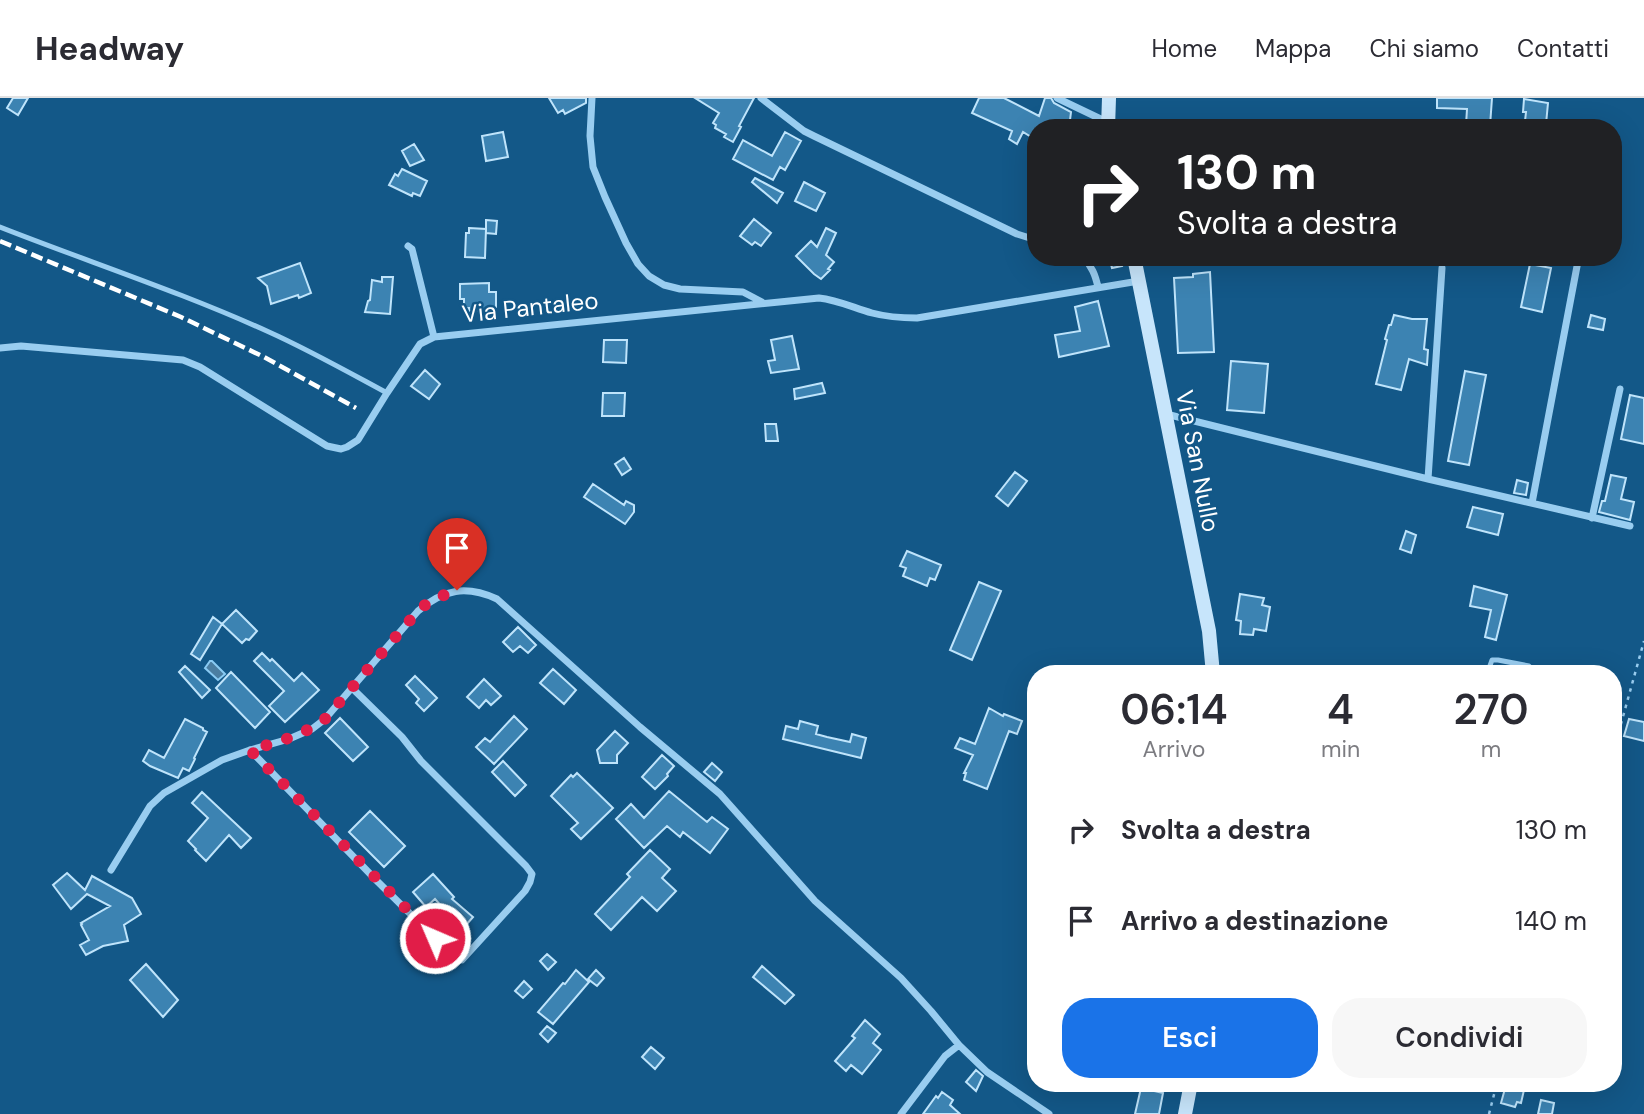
<!DOCTYPE html>
<html lang="it">
<head>
<meta charset="utf-8">
<style>
  :root { --surface:#fff; --page:#f7f7f7; --text:#2b2b33; --muted:#7c7c81; --line:#e1e1e2; --accent:#1a73e8 }
  body { margin:0; font-family:"DM Sans",sans-serif; background:var(--page); color:var(--text); height:100vh; display:flex; flex-direction:column; font-size:26px; white-space:nowrap }
  * { box-sizing:border-box; margin:0 }
  p { font-size:23px; color:var(--muted) }
  .icon { flex:none; width:38px; height:38px; fill:none; stroke:currentColor; stroke-width:2; stroke-linecap:round; stroke-linejoin:round }
  .map { position:relative; flex:1; overflow:hidden }
  .sheet { position:absolute; left:1027px; top:567px; width:595px; height:427px; display:flex; flex-direction:column; background:var(--surface); border-radius:28px; box-shadow:0 7px 28px #0002 }
  .sheet>* { flex:none }
  .top-card { position:absolute; left:1027px; top:21px; width:595px; height:147px; border-radius:28px; box-shadow:0 7px 28px #0002; background:#202124; color:#fff; overflow:hidden }
  .pin { position:absolute; display:grid; place-items:center; width:60px; height:60px; color:#fff; margin:-72px -30px; border-radius:50% 50% 50% 0; rotate:-45deg; box-shadow:0 0 7px #0007 }
  .pin .icon { rotate:45deg }
  .me { position:absolute; width:77px; margin:-38px; rotate:315deg; stroke-linejoin:round; filter:drop-shadow(0 0 5px #0008) }
  .turn { display:flex; align-items:center; gap:24px; height:147px; padding:0 35px; font-size:32px }
  .turn .icon { width:91px; height:91px; stroke-width:2.5 }
  .turn b { display:block; font-size:49px; line-height:60px }
  .eta { display:flex; justify-content:space-evenly; align-items:center; height:119px; text-align:center }
  .eta b { font-size:42px; font-weight:600; line-height:49px }
  .action { display:flex; gap:14px; margin-top:auto; padding:14px 35px }
  .action a { flex:1; height:80px; border-radius:28px; background:var(--accent); color:#fff; font-size:28px; font-weight:600; line-height:80px; text-align:center }
  .action a+a { background:var(--page); color:var(--text) }
  ul { padding:0; list-style:none }
  li { display:flex; align-items:center; gap:21px; height:91px; padding:0 35px }
  li div { flex:1 }
  li b { display:block; font-size:26px }
  li em { font-style:normal }
  header { display:flex; align-items:center; gap:42px; box-sizing:border-box; height:98px; padding:0 35px; background:var(--surface); border-bottom:2px solid var(--line) }
  header strong { font-size:33px }
  nav { display:flex; gap:38px; margin-inline-start:auto; font-size:24px }
  .map>svg:first-child { display:block }
  .water { fill:#4b7ea1; stroke:#8acbf3; stroke-width:2 }
  .building { fill:#3c83b2; stroke:#bfe4fb; stroke-width:2 }
  .lines { fill:none; stroke-linecap:round; stroke-linejoin:round }
  .path { stroke:#99cdf0; stroke-width:2.5; stroke-dasharray:3.5 5; stroke-linecap:butt }
  .lane { stroke:#99cdf0; stroke-width:5 }
  .street { stroke:#99cdf0; stroke-width:7 }
  .secondary { stroke:#c7e5fb; stroke-width:14 }
  .rail { stroke:#fff; stroke-width:4.5; stroke-dasharray:12 5; stroke-linecap:butt }
  .route { stroke:#e11d48; stroke-width:12; stroke-dasharray:0 21.6 }
  .labels { text-anchor:middle; dominant-baseline:central; stroke-width:5; stroke-linejoin:round; paint-order:stroke }
  .street-label { font-size:24px; fill:#fff; stroke:#135888 }
</style>
</head>
<body>
<header>
<strong>Headway</strong>
<nav><a>Home</a><a>Mappa</a><a>Chi siamo</a><a>Contatti</a></nav>
</header>
<div class="map">
<svg width="1644" height="1016" viewBox="0 0 1644 1016">
  <rect width="100%" height="100%" fill="#135888"/>
  <path class="water" d="M210,563h2l13,13 -7,6 -13,-12z"/>
  <path class="building" d="M13,0h15l-10,17 -11,-7z
    M549,0h37v5l-21,11 -2,-4 -5,3z
    M695,0h59l-15,28 2,1 -8,15 -9,-5 2,-3 -11,-6 1,-3 -3,-2 6,-10z
    M979,0h25l35,18 6,-18h6l3,5 17,9 -2,16h-33v12l-13,-8 -6,12 -8,-5 3,-8 -40,-18z
    M1437,0h55l-2,28 -24,-1 1,-16 -30,-1z
    M1524,1l24,4 -2,21 -21,-3 1,-9h-3z
    M503,34l5,25 -22,4 -4,-25z
    M785,34l16,9 -16,29 -5,-3 -7,13 -40,-21 10,-19 29,16z
    M414,46l10,16 -14,6 -8,-15z
    M402,71l25,12 -7,15 -7,-3 -1,3 -23,-11 6,-11 3,2z
    M755,80l28,15 -6,10 -25,-21z
    M804,84l21,11 -9,18 -21,-10z
    M754,121l17,14 -10,13 -6,-4 -3,3 -12,-9z
    M486,122l11,1 -1,13 -10,-1z
    M469,130l17,1 -1,29 -20,-1 1,-24h3z
    M826,130l10,5 -10,22 8,7 -6,7 2,1 -9,9 -7,-5 -18,-18 15,-15 6,6z
    M1109,159h11l2,9 -10,2z
    M300,165l11,30 -12,5 -1,-3 -27,9 -4,-18 -9,-8z
    M1530,166l21,4 -9,44 -21,-5z
    M1210,174l4,80 -36,1 -4,-75 19,-1v-3z
    M382,179h11l-3,37 -25,-2 3,-11 2,-1 2,-20 10,2z
    M489,185v9h7v15h-8l-1,3 -18,1v-3h-5v-9h-4v-15z
    M1098,203l11,45 -50,11 -4,-22 25,-4 -5,-24z
    M1394,217l18,4h15l-3,30 4,1 -1,15 -18,-6 -8,31 -25,-6 11,-44 -2,-1 4,-14h2z
    M1591,217l14,4 -2,11 -15,-3z
    M792,238l7,33 -28,4 -3,-12 7,-1 -4,-20z
    M604,242h23l-1,23 -23,-1z
    M1231,263l37,3 -4,49 -37,-3z
    M425,272l15,14 -11,15 -18,-13z
    M1465,273l21,4 -17,90 -21,-4z
    M822,285l3,10 -30,6 -1,-10z
    M603,295h22l-1,23h-22z
    M1630,297l14,3v46l-23,-5z
    M765,326h11l2,17h-12z
    M624,360l7,11 -9,6 -7,-11z
    M1015,374l12,9 -19,25 -12,-10z
    M1611,377l15,3 -5,21 13,3 -4,18 -31,-8 3,-11h3z
    M1517,382l11,3 -2,12 -12,-2z
    M593,386l31,21 2,-4 8,4v7l-9,12 -41,-27z
    M1473,409l30,7 -5,21 -31,-8z
    M1406,433l10,4 -5,18 -11,-4z
    M907,453l34,14 -6,15 -5,-2 -3,8 -24,-10 3,-8 -6,-2z
    M979,484l22,9 -29,69 -22,-10z
    M1474,488l33,9 -11,45 -11,-3 6,-27 -21,-4z
    M1240,496l24,4 -2,7 8,2 -4,24 -12,-2 -1,6 -13,-1 1,-13 -5,-1z
    M236,512l21,21 -8,9 -3,-1 -4,4 -20,-19z
    M213,519l9,7 -22,36 -9,-6z
    M518,529l18,18 -8,8 -8,-7 -7,6 -10,-10z
    M262,555l8,8 2,-2 22,22 8,-8 17,17 -34,32 -16,-16 15,-15 -30,-30z
    M185,568l25,24 -8,8 -23,-26z
    M553,571l23,21 -12,14 -24,-21z
    M231,574l39,40 -15,16 -39,-40z
    M415,578l22,22 -13,13 -8,-8 3,-4 -13,-14z
    M484,581l17,17 -10,9 -5,-5 -7,8 -12,-11z
    M989,610l14,8 1,-2 18,7 -5,13 -8,-3 -22,58 -23,-9 2,-7h-2l9,-18 -18,-7 5,-10 15,6z
    M514,618l13,13 -33,35 -18,-17 9,-9 5,4z
    M340,620l28,29 -15,14 -28,-28z
    M185,621l18,9v2l4,2 -13,26 1,1 -6,12 -6,-3 -5,10 -28,-12 -7,-5 6,-11 15,8z
    M1629,621l15,3v19l-20,-5z
    M800,623l18,5 -2,8 11,3 23,5 2,-8 14,4 -5,20 -78,-19 3,-13 12,3z
    M615,633l13,12 -11,12v8h-17l-3,-13z
    M662,657l12,11 -7,8 1,2 -13,13 -13,-12z
    M503,663l23,24 -11,11 -23,-24z
    M712,665l10,9 -7,9 -11,-9z
    M577,675l36,35 -32,31 -10,-10 7,-6 -27,-27 20,-21 2,2z
    M669,693l38,31 5,-5 16,12 -18,24 -27,-21 -3,5 -13,-11 -23,22 -28,-29 15,-15 13,14z
    M202,694l49,46 -10,10 -12,-13 -23,26 -11,-11 1,-1 -8,-8 20,-23 -16,-15z
    M370,713l35,35 -21,21 -35,-35z
    M650,752l20,19 -8,9 14,13 -19,20 -15,-14 -31,33 -16,-16 35,-37 -3,-3z
    M67,775l18,17 7,-14 40,22 9,16 -17,11 4,16 -25,5 -17,9 -6,-10 9,-5 -8,-15 1,-1 -1,-1 29,-17 -23,-12 -16,15 -18,-24z
    M433,776l21,23 -2,2 21,18 -20,23 -12,-12 10,-11 -16,-18 -9,8 -13,-15z
    M547,856l9,8 -8,8 -8,-9z
    M146,866l32,36 -15,17 -33,-37z
    M762,868l32,29 -9,9 -32,-27z
    M576,872l13,12 -36,42 -15,-12 25,-29 2,1z
    M596,872l8,8 -7,8 -9,-7z
    M524,883l8,8 -9,9 -8,-7z
    M865,922l15,14 -7,9 8,7 -19,24 -11,-9 -5,6 -11,-10 20,-23 -3,-2z
    M547,928l9,7 -8,9 -8,-8z
    M651,949l13,11 -9,11 -13,-12z
    M976,972l7,6 -7,15 -10,-9z
    M1506,987l18,5 -3,13 -4,-1 -2,5 -14,-4z
    M1141,990l22,5 -4,21h-24z
    M942,994l11,8 -3,5 10,9h-37l13,-18 2,2z
    M1541,1002l13,3 -2,11h-14z"/>
  <g class="lines">
    <path class="path" d="M1614,651l30,-108
      M1489,1016l8,-31"/>
    <path class="lane" d="M0,129c89,35 181,65 269,105 40,18 79,40 118,61
      M1487,576l5,-14h6l31,6 3,5 -1,3"/>
    <path class="street" d="M592,0l-2,38 3,31 12,30 21,46 12,21 11,12 15,9 16,4 63,3 19,10
      M761,0l43,33 10,5 203,98 19,6
      M1057,0l50,24
      M408,148l4,3 22,88
      M1083,159c9,10 12,17 15,30
      M0,250l21,-2 162,14 17,7 127,79 14,3 6,-2 11,-7 29,-47 33,-49 14,-7 385,-39c19,2 35,10 53,15 15,4 30,5 45,5l222,-37
      M1166,316l262,65 202,47
      M1428,381l14,-211
      M1532,405l46,-242
      M1592,420l28,-129
      M250,652l127,131 77,76 8,3 63,-69 5,-9 2,-8 -6,-8 -105,-105 -19,-24 -50,-49
      M111,772l39,-64 14,-13 58,-33 28,-10 39,-11 23,-10 13,-10 93,-108c26,-22 48,-26 79,-12l143,128 80,67 95,107 86,77 30,33 28,34 28,27 62,42
      M901,1016l44,-58 14,-11"/>
    <path class="secondary" d="M1108,30l1,-30
      M1134,159l75,374 4,43
      M1185,1016l6,-31"/>
    <path class="rail" d="M0,143l181,76 83,40 92,51"/>
  </g>
  <g class="lines">
    <path class="route" d="M435,840l-185,-188c27,-8 52,-14 75,-31l93,-108 13,-11 26,-10"/>
  </g>
  <g class="labels">
    <g class="street-label">
      <text transform="translate(530 209) rotate(-6)">Via Pantaleo</text>
      <text transform="translate(1198 363) rotate(79)">Via San Nullo</text>
    </g>
  </g>
</svg>
<div class="pin" style="left:457px;top:492px;background:#d93025"><svg class="icon" aria-label="arrive" viewBox="0 0 24 24"><path d="M6 21V4h12l-3 4 3 4H6"/></svg></div>
<svg class="me" style="left:435px;top:840px" viewBox="-20 -20 40 40"><circle r="17" fill="#e11d48" stroke="#fff" stroke-width="3"/><path d="M0-11L8 9 0 5-8 9z" fill="#fff"/></svg>
<div class="top-card">
<div class="turn"><svg class="icon" aria-label="right" viewBox="0 0 24 24"><path d="M7 20v-9h11M14 6l5 5-5 5"/></svg><div><b>130 m</b>Svolta a destra</div></div>
</div>
<section class="sheet">
<div class="eta">
<div><b>06:14</b><p>Arrivo</p></div>
<div><b>4</b><p>min</p></div>
<div><b>270</b><p>m</p></div>
</div>
<ul>
<li><svg class="icon" aria-label="right" viewBox="0 0 24 24"><path d="M7 20v-9h11M14 6l5 5-5 5"/></svg><div><b>Svolta a destra</b></div><em>130 m</em></li>
<li><svg class="icon" aria-label="arrive" viewBox="0 0 24 24"><path d="M6 21V4h12l-3 4 3 4H6"/></svg><div><b>Arrivo a destinazione</b></div><em>140 m</em></li>
</ul>
<div class="action"><a>Esci</a><a>Condividi</a></div>
</section>
</div>
</body>
</html>
